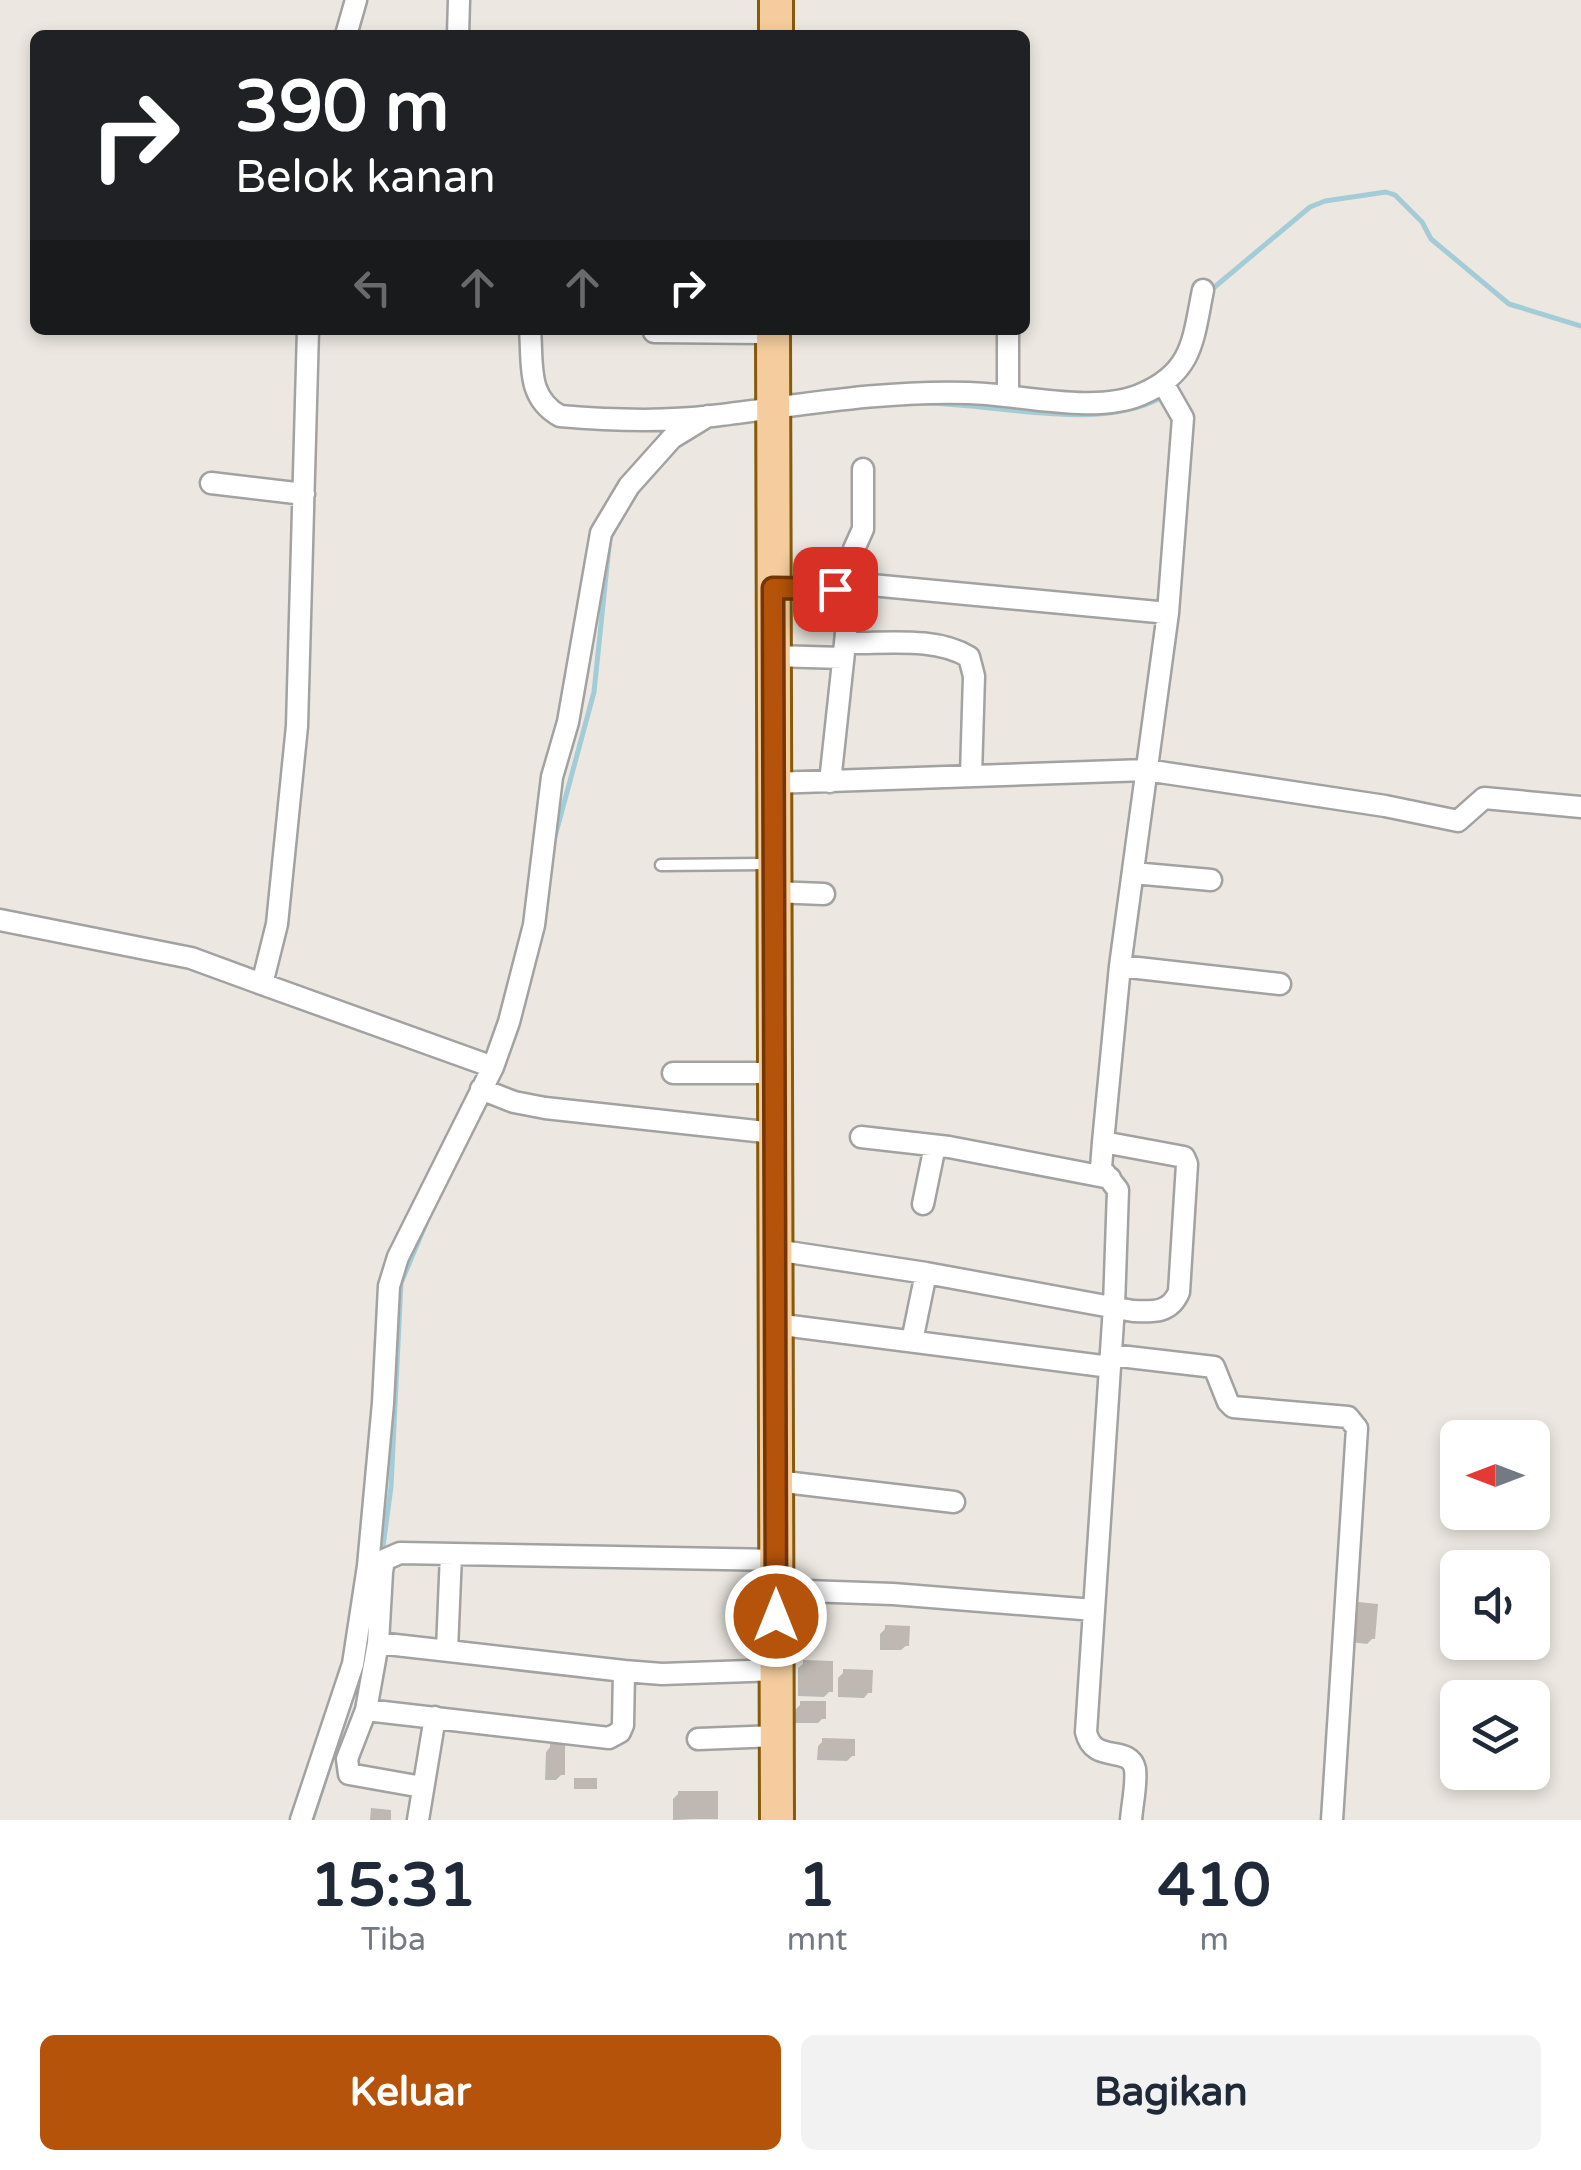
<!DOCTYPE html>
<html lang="id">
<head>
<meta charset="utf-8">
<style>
  :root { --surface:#fff; --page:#f2f2f3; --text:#1f2937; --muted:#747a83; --accent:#b45309 }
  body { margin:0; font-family:"Varela Round",sans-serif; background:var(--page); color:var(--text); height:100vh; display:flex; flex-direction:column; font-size:38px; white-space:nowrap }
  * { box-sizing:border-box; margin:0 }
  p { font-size:32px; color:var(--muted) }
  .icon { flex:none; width:55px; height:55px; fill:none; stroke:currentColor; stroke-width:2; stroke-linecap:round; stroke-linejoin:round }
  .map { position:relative; height:1820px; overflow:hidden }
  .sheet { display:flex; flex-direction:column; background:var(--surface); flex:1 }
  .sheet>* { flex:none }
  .guide { position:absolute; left:30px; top:30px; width:1000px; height:305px; border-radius:15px; box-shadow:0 5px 15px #0003; background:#202124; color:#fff; overflow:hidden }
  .needle { width:65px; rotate:270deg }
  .fabs { position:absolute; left:1440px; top:1420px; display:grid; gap:20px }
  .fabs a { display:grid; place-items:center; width:110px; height:110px; border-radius:15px; background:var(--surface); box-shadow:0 5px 15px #0003; font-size:50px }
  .pin { position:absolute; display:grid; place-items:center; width:85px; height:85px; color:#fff; margin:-42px; border-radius:20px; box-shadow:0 5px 15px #0006 }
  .me { position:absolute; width:110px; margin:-55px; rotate:0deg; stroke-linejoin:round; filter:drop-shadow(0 0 8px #0008) }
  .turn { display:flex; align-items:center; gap:35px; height:210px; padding:0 40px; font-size:45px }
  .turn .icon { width:130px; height:130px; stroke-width:2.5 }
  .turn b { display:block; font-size:70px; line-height:85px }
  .lanes { display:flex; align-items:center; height:95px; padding:0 40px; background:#0003; justify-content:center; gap:50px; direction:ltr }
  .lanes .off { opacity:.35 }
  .eta { display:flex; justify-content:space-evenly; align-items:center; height:170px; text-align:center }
  .eta b { font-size:60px; font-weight:700; line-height:70px }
  .cta { display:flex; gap:20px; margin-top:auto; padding:20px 40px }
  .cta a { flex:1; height:115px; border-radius:15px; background:var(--accent); color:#fff; font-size:40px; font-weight:700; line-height:115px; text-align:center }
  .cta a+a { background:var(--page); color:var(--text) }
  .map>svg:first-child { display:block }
  .shadow { fill:#0003 }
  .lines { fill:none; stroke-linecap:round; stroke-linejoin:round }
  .stream { stroke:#a4ccd6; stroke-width:5 }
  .building { fill:#bfb7b1 }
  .lane-casing { stroke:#a2a2a2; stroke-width:15 }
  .street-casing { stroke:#a2a2a2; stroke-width:25 }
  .primary-casing { stroke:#865a0b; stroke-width:38 }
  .lane { stroke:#fff; stroke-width:10 }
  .street { stroke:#fff; stroke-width:20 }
  .primary { stroke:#f4cc9e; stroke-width:32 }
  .route-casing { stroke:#753606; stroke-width:25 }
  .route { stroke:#b45309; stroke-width:18 }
</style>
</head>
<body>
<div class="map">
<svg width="1581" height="1820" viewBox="0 0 1581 1820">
  <rect width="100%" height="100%" fill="#ece8e1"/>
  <path class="shadow" d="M1359,1605l14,33 -6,6 -17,-2 3,-31z
    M886,1628l21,17 -6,5h-21v-16z
    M804,1663l26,28 -6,6 -26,-1v-28z
    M844,1672l25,20 -5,6 -26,-1v-19z
    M801,1704l23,13 -6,6h-23v-13z
    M824,1740l29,15 -6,6 -30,-1 1,-14z
    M551,1746l11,28 -6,6h-11l1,-28z
    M679,1793l36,25 -42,2v-21z"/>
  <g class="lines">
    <path class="stream" d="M1211,290l99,-83 15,-6 61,-9 9,3 27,27 9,17 78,65 72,22
      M922,403c73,0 176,30 240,-6
      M553,844l41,-152 16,-155
      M511,1044l8,-22
      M382,1554l9,-67 10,-204 26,-62
      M312,1820l54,-166"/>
  </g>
  <path class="building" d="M1358,1602l20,2 -3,35 -20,-2z
    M885,1625l25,1 -1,20 -25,-1z
    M803,1660l30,1v31l-31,-1z
    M843,1669l30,1 -1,23 -29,-1z
    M800,1701h26v18h-26z
    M822,1738l33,1v17l-33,-1z
    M550,1743h15v32h-15z
    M574,1778h23v11h-23z
    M678,1791h40v28h-40z
    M371,1808l20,2v10h-21z"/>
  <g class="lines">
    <g class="lane-casing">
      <path id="lane" d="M661,865l111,-1"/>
    </g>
    <g class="street-casing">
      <path id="street" d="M346,35l10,-35
        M458,35l1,-35
        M530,330c3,34 -4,67 30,86 47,4 105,6 152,0 84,-10 171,-26 257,-23 49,1 126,22 173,1 51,-22 51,-54 61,-104
        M1008,331v65
        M654,332l119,1
        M211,483l93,11
        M773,588l62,1 15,-6 318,30
        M845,643l9,-94 9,-20v-60
        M773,656l70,2
        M830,782l15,-139c39,1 90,-7 124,14l5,19 -3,99
        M772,783l374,-13 239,36 73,15 26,-23 97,9
        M1133,873l78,7
        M773,892l51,2
        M0,920l191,38 71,26 15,-60 20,-198 11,-396
        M1120,966l160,18
        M262,984l231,83
        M673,1073h101
        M481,1089l33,13 31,6 229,25
        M861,1137l88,10 161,31
        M923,1204l12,-58
        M775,1250l151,23 207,38c21,1 37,2 46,-19l8,-128 -3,-7 -81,-15
        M775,1324l335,43
        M912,1341l14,-68
        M1111,1355l103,12 14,35 5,5 115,10 9,11 -25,392
        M776,1481l178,21
        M776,1560l-376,-7 -16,7 -2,12 -4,71 -12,67 243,28 11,-6 3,-7 1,-54 38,3 115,-4
        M776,1590l117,4 201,16
        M378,1643l246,28
        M447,1650l4,-96
        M366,1710l-19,49 2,15 73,13
        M698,1739l79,-3
        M301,1820l52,-156 15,-98 15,-163 6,-117 9,-29 95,-190 16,-45 25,-97 18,-148 16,-55 33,-189 28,-47 43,-48 36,-22
        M418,1820l17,-103
        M1131,1820c1,-15 6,-36 4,-51 -5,-25 -42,-4 -49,-37l28,-426 4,-116 -17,-22 2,-26 17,-176 48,-353 15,-195 -20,-35"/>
    </g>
    <g class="primary-casing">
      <path id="primary" d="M776,35v-35
        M773,330l4,1490"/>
    </g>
    <use href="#lane" class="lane"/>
    <use href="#street" class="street"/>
    <use href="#primary" class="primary"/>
  </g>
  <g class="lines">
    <g class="route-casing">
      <path id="route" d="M776,1616l-3,-1028 62,1"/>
    </g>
    <use href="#route" class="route"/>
  </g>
</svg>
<div class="fabs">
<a><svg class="needle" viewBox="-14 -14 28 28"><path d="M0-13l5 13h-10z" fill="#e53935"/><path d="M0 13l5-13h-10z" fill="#747a83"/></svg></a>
<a><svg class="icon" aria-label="sound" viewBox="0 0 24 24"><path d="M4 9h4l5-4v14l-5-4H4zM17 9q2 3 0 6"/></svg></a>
<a><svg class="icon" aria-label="layers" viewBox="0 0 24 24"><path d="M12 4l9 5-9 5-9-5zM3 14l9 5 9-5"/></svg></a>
</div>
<div class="pin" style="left:835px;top:589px;background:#d93025"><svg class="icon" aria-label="arrive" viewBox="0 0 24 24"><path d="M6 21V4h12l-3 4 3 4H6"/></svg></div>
<svg class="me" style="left:776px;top:1616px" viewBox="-20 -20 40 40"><circle r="17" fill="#b45309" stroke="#fff" stroke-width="3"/><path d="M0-11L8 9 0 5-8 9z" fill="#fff"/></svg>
<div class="guide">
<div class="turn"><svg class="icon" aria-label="right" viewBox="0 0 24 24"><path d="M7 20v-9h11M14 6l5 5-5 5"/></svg><div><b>390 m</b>Belok kanan</div></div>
<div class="lanes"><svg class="icon off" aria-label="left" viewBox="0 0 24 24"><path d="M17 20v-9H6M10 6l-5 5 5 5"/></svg><svg class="icon off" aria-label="ahead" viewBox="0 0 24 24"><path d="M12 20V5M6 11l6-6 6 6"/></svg><svg class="icon off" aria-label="ahead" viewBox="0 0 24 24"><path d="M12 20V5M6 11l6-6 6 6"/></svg><svg class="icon" aria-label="right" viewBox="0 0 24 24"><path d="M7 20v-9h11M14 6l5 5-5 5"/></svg></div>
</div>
</div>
<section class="sheet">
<div class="eta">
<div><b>15:31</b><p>Tiba</p></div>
<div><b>1</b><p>mnt</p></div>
<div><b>410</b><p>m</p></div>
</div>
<div class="cta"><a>Keluar</a><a>Bagikan</a></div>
</section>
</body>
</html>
